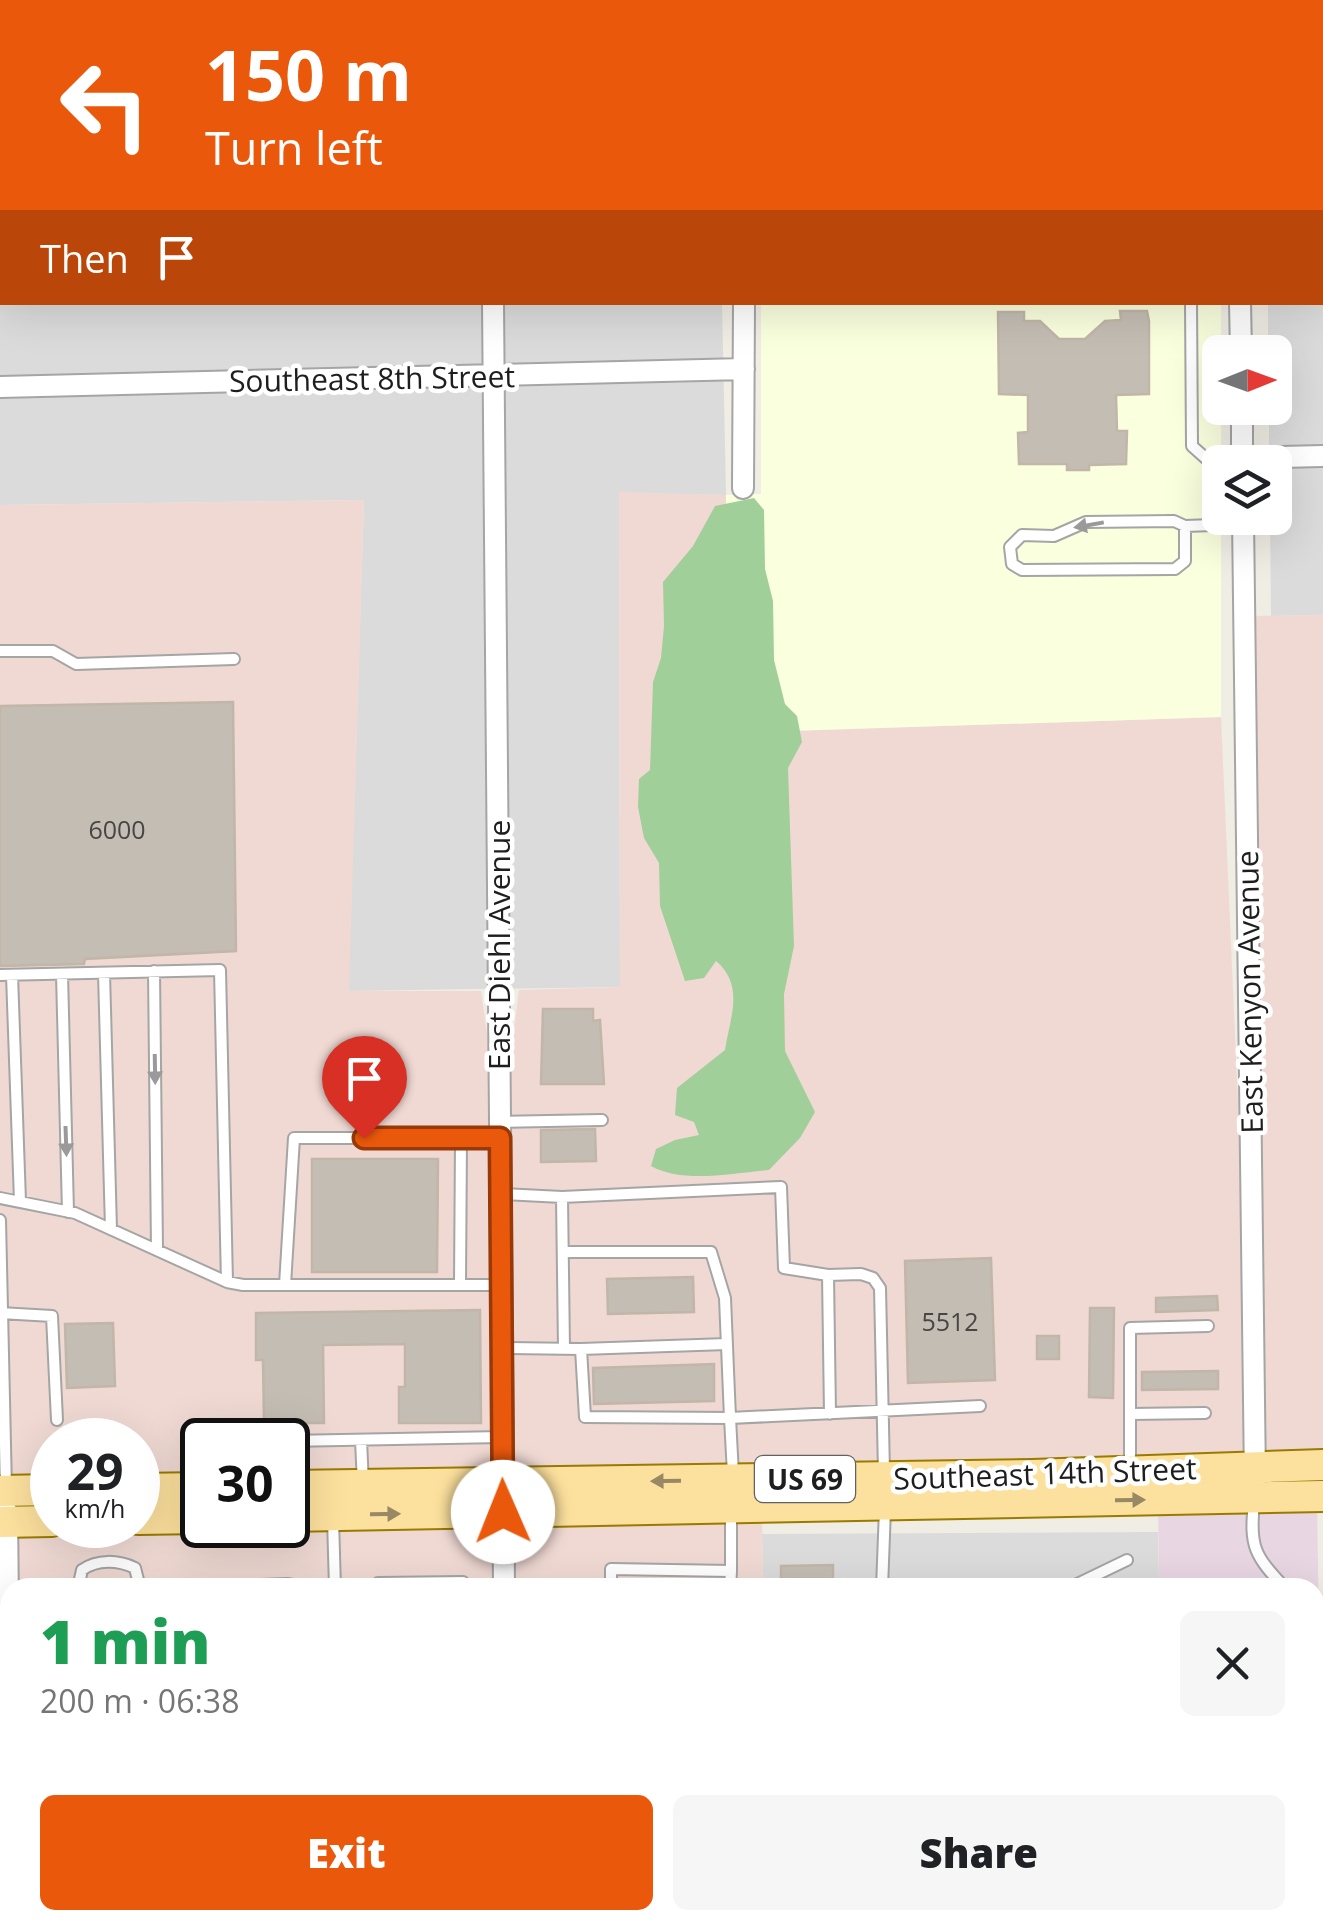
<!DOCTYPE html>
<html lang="en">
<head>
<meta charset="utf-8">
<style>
  :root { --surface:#fff; --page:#f6f6f6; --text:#202124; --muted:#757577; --accent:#ea580c }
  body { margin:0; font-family:"Open Sans",sans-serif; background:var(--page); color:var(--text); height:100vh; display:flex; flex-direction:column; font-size:38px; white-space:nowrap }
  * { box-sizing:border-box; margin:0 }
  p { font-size:32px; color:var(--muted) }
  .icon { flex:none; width:55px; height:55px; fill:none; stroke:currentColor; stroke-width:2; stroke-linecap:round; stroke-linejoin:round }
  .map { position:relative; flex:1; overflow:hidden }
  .panel { position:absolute; left:0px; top:1578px; width:1325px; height:352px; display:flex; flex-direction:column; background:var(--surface); border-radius:30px 30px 0 0; box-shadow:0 10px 40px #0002 }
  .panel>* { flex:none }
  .top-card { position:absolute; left:0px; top:0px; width:1325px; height:305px; box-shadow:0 10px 40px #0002; background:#ea580c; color:#fff; overflow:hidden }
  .needle { width:65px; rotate:89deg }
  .fabs { position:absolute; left:1202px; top:335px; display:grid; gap:20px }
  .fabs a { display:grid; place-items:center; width:90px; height:90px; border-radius:15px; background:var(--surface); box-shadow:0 10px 40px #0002; font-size:50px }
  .speed { position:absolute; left:30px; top:1418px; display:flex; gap:20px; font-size:50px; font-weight:700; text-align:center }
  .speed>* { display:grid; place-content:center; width:130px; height:130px; border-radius:50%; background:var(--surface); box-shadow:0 10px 40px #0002; line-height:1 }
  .speed small { font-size:25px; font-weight:400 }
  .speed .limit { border:5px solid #111; border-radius:15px; background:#fff; color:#111 }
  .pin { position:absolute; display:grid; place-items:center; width:85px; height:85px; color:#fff; margin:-102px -42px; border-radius:50% 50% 50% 0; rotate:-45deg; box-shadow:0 0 10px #0007 }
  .pin .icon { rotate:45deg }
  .me { position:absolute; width:110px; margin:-55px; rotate:359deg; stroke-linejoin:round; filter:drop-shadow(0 0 8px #0008) }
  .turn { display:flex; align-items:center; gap:35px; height:210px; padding:0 40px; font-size:45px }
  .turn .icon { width:130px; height:130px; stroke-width:2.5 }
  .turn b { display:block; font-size:70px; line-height:85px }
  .then { display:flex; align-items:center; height:95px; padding:0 40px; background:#0003; gap:20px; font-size:38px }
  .round { display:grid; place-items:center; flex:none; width:105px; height:105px; border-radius:15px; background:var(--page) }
  .summary { display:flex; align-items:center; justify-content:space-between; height:170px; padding:0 40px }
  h1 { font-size:60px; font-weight:800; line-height:75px; color:#1e9e55 }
  .action { display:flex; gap:20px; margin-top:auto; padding:20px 40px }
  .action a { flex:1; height:115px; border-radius:15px; background:var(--accent); color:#fff; font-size:40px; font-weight:800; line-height:115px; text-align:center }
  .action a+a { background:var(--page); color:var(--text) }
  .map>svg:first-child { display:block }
  .residential { fill:#dcdbdb }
  .commercial { fill:#f0d9d3 }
  .industrial { fill:#e8d6e3 }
  .education { fill:#faffde }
  .forest { fill:#a1cf99 }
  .park { fill:#c1facd }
  .building { fill:#c4bdb4; stroke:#c1b6a7; stroke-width:2.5 }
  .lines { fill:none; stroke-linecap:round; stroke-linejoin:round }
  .service-casing { stroke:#a5a5a5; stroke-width:14 }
  .minor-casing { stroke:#a5a5a5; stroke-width:24 }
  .primary-casing { stroke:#997b00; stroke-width:34 }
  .service { stroke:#fff; stroke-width:10 }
  .minor { stroke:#fff; stroke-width:20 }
  .primary { stroke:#fce09d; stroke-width:30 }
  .oneway { fill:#9a9a9a }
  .oneway2 { fill:#988964 }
  .route-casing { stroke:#983908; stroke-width:25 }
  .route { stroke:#ea580c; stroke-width:18 }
  .labels { text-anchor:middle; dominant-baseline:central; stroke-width:9; stroke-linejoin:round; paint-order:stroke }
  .number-label { font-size:25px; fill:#484644 }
  .shield { fill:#fff; stroke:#626262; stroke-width:2.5 }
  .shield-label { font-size:28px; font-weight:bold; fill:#1e1e1e }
  .street-label { font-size:30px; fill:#1e1e1e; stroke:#fff }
</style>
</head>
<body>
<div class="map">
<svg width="1323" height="1929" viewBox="0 0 1323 1929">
  <rect width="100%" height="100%" fill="#efede4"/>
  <path class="residential" d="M0,0l128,2h-126v300l720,1 4,192 -107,-2 1,494 -272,4 16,-491 -364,5z
    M389,0h830v2h-830z
    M1265,0h58v615l-52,1 -1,-98h5v-56h-6v-54h6v-56h-7v-49l54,-1v-300z
    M1158,1532l1,55h-396l-1,-53z
    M768,1920h396l1,9h-397z"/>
  <path class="commercial" d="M619,492l107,3 2,238 493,-16 31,704 -8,-805 79,-1v850l-1035,21v-46h-86v48l-64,1v-49h-86v50l-52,1v-986l364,-5 -15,491h132l20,141 18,-142 101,-3z
    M762,1507l1,80 -753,1 -10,-66 288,3z"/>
  <path class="industrial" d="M1317,1496l6,433h-158l-1,-9h151v-332l-156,-1 -1,-88z"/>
  <path class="education" d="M761,303h460v414l-494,16 -1,-238 35,-1z"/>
  <path class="forest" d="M754,498l10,12 1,59 8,32 1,59 11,44 12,12 5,26 -14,26 6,178 -10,48 1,57 30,61 -15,26 -31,32c-35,3 -86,14 -118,-4l5,-17 19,-9 24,-5 -5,-13 -19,-7 2,-27 48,-38c5,-33 20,-64 -9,-89l-12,17 -19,3 -25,-75 -1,-43 -15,-25 -6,-31 1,-28 11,-9 3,-88 8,-24 3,-32 -1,-44 30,-36 22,-40z"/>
  <path class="park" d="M128,0h261v2h-261z"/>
  <path class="building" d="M1120,311h27l2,10v73l-33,1 1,36h10l-1,33 -37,1v5h-22v-6h-48l-1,-31 10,-1v-37l-29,-1 -1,-82h26v9h16l19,18h26l20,-18 16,-1z
    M233,702l3,249 -151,8 -1,5 -84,2v-260z
    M543,1009h50v12l7,-1 4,64h-63z
    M595,1129l1,32 -55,1v-32z
    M312,1159h126l-1,113h-125z
    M991,1258l4,122 -87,3 -3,-122z
    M693,1277l1,35 -86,2 -1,-35z
    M1217,1296l1,14 -62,2v-14z
    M1090,1308h24l-1,90 -24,-1z
    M480,1310l1,113h-82v-36h6v-43l-82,1 1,78h-60l-1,-63h-7v-47z
    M113,1323l2,63 -48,2 -2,-64z
    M1037,1336h22v23h-22z
    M714,1364v37l-120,3 -1,-36z
    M1218,1371v18l-76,1v-18z
    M833,1565v23h-52v-22z"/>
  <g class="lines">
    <g class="service-casing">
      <path id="service" d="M1191,302l1,144 28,25
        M1185,526v35l-10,8 -153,1 -10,-6 -2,-17 12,-12 32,1 32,-14 88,-1 11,5 57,-2
        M0,651h53l23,13 158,-5
        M154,971l3,279
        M104,973l7,256
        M62,974l6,238
        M0,975l220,-5 7,312
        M12,975l8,226
        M501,1122l101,-2
        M501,1194l61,3 2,152
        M562,1197l219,-10 3,81 44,7 33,-1 12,4 7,10 4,184
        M0,1198l75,15 152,69 16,3h258
        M0,1220l6,269
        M563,1252h148l14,46 5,120 250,-12
        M828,1275l2,139
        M285,1285l9,-147h206
        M460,1285l1,-147
        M0,1313l52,3 5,104
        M501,1348l80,1 4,68 145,1 3,56
        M581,1349l146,-5
        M1130,1414l75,-1
        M361,1440l2,44
        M288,1441l214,-4
        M302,1441l1,44
        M1130,1468v-140l78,-2
        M1254,1503c-5,44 1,53 31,85
        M333,1519l2,69
        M78,1588l4,-18c15,-11 36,-10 53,-2l5,20
        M190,1588l97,-4 21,4
        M378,1588v-5l85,-1v6
        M611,1588v-19l120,2v-61
        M730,1588l1,-17
        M882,1588l3,-79
        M1069,1588l58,-28
        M992,1920l4,9
        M1200,1920v9
        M1256,1920v9
        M1311,1920v9
        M859,1929l5,-9
        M1133,1929v-9"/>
    </g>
    <g class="minor-casing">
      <path id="minor" d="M107,0v2
        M491,0v2
        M740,0v2
        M1237,0v2
        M0,138h2
        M1322,217h1
        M493,302l11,1286
        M1240,302l1,50
        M0,387l744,-18
        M1242,408v54
        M1242,458l81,-2
        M743,488l1,-186
        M1243,518l12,962
        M7,1512l3,282
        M11,1920v9
        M510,1920v9"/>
    </g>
    <g class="primary-casing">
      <path id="primary" d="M288,1486l744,-11 291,-10
        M138,1489l64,-1
        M0,1491l52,-1
        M288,1516l1035,-20
        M138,1519l64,-1
        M0,1522l52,-1"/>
    </g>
    <use href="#service" class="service"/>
    <use href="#minor" class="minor"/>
    <use href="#primary" class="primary"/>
  </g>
  <defs><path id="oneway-solid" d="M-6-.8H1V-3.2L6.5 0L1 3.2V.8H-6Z" transform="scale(2.5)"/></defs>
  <g class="oneway">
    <use href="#oneway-solid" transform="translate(1089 525) rotate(170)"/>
    <use href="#oneway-solid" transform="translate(155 1069) rotate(89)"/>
    <use href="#oneway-solid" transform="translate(66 1141) rotate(88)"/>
  </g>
  <g class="oneway2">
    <use href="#oneway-solid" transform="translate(666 1481) rotate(179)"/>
    <use href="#oneway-solid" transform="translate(1130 1500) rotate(-1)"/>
    <use href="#oneway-solid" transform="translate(385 1514) rotate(-1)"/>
  </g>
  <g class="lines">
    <g class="route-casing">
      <path id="route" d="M364,1138h136l3,374"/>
    </g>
    <use href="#route" class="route"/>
  </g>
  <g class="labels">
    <g class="number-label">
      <text x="117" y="829">6000</text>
      <text x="950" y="1321">5512</text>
    </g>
    <rect class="shield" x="755" y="1456" width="100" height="46" rx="8"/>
    <g class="shield-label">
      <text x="805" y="1479">US 69</text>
    </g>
    <g class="street-label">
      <text transform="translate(372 378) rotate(-1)">Southeast 8th Street</text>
      <text transform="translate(498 945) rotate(-90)">East Diehl Avenue</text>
      <text transform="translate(1249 992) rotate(-91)">East Kenyon Avenue</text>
      <text transform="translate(1045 1473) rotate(-2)">Southeast 14th Street</text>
    </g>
  </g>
</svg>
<div class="fabs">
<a><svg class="needle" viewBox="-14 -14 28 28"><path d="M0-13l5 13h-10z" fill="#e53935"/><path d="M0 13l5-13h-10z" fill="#757577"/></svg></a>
<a><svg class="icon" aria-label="layers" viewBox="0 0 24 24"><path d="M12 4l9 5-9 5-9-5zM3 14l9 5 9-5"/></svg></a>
</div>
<div class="speed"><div>29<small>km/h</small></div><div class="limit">30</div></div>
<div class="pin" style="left:364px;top:1138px;background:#d93025"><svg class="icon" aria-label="arrive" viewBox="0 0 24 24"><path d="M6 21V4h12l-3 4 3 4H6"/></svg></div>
<svg class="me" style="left:503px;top:1512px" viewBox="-20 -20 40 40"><circle r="19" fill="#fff"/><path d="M0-13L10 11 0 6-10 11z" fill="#ea580c"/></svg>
<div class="top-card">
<div class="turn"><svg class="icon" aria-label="left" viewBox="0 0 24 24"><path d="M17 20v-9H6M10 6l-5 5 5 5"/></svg><div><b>150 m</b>Turn left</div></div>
<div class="then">Then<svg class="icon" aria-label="arrive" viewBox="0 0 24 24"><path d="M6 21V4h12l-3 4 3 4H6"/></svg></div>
</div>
<section class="panel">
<div class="summary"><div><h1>1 min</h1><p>200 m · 06:38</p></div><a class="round"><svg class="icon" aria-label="close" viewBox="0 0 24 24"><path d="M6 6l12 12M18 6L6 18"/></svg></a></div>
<div class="action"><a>Exit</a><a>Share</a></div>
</section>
</div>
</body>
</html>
